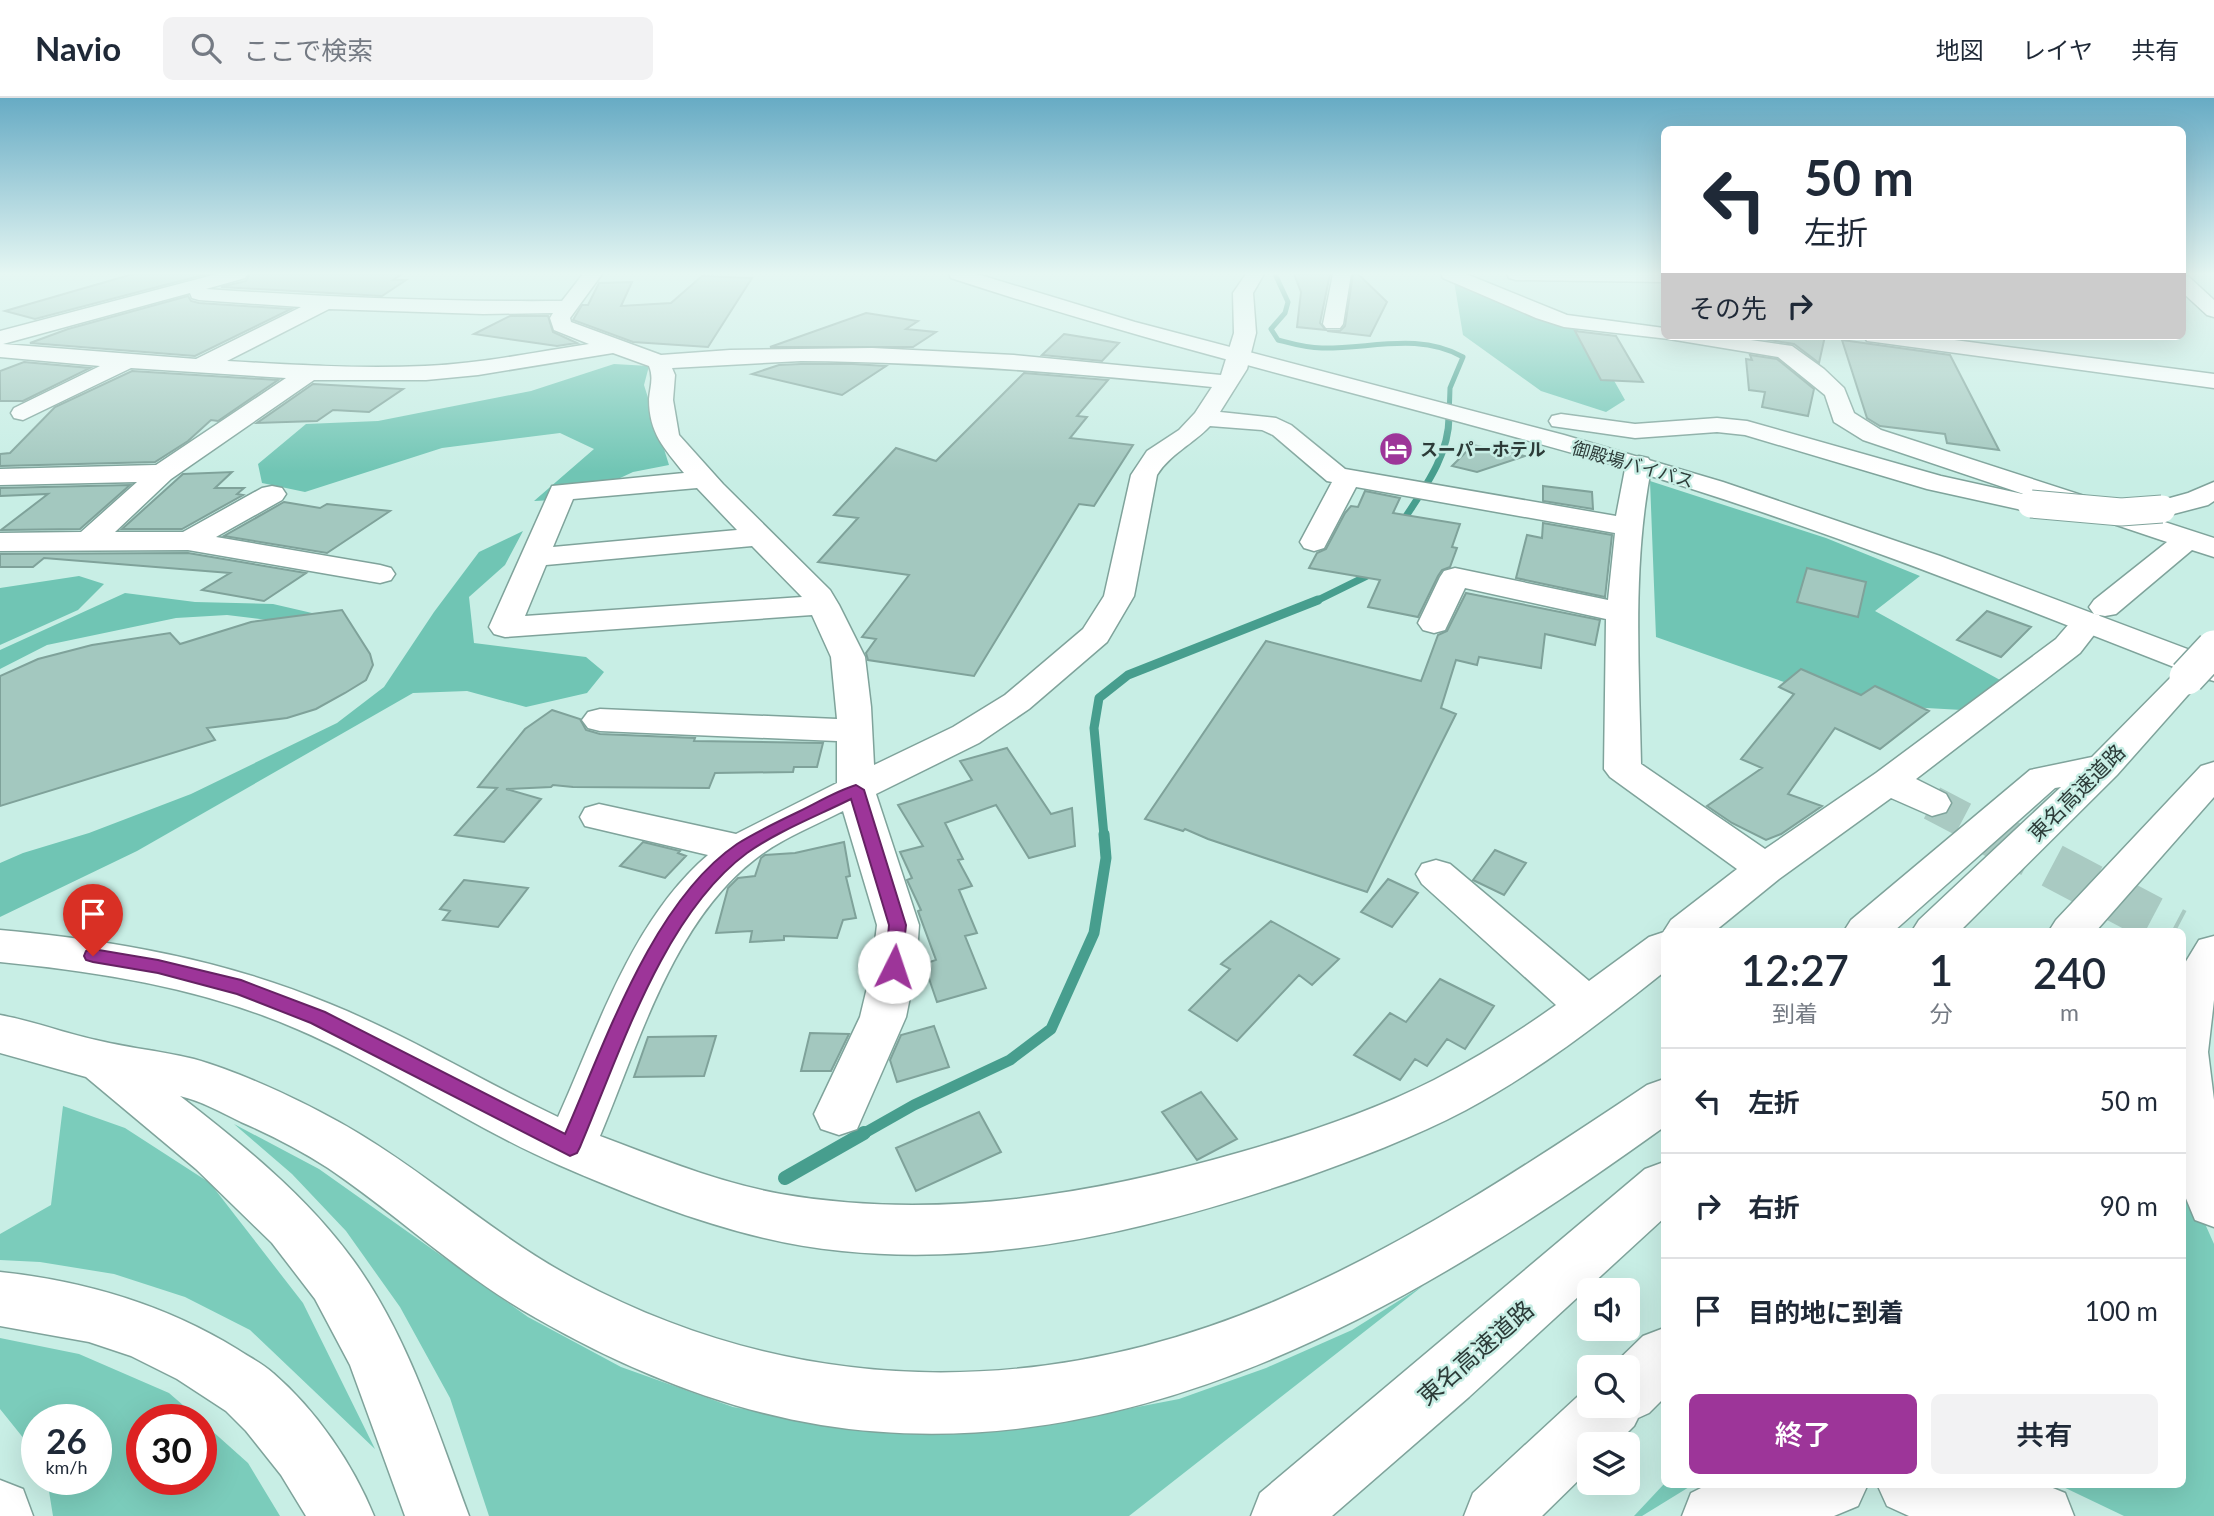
<!DOCTYPE html>
<html lang="ja">
<head>
<meta charset="utf-8">
<style>
  :root { --surface:#fff; --page:#f2f2f3; --text:#1f2937; --muted:#747a83; --line:#e0e1e3; --accent:#9d3599 }
  body { margin:0; font-family:Lato,"Noto Sans JP",sans-serif; background:var(--page); color:var(--text); height:100vh; display:flex; flex-direction:column; font-size:26px; white-space:nowrap }
  * { box-sizing:border-box; margin:0 }
  p { font-size:23px; color:var(--muted) }
  .icon { flex:none; width:38px; height:38px; fill:none; stroke:currentColor; stroke-width:2; stroke-linecap:round; stroke-linejoin:round }
  .map { position:relative; flex:1; overflow:hidden }
  .details { position:absolute; left:1661px; top:830px; width:525px; height:560px; display:flex; flex-direction:column; background:var(--surface); border-radius:10px; box-shadow:0 7px 28px #0002 }
  .details>* { flex:none }
  .hud { position:absolute; left:1661px; top:28px; width:525px; height:214px; border-radius:10px; box-shadow:0 7px 28px #0002; background:#fff; color:var(--text); overflow:hidden }
  .buttons { position:absolute; left:1577px; top:1180px; display:grid; gap:14px }
  .buttons a { display:grid; place-items:center; width:63px; height:63px; border-radius:10px; background:var(--surface); box-shadow:0 7px 28px #0002; font-size:35px }
  .speed { position:absolute; left:21px; top:1306px; display:flex; gap:14px; font-size:35px; font-weight:700; text-align:center }
  .speed>* { display:grid; place-content:center; width:91px; height:91px; border-radius:50%; background:var(--surface); box-shadow:0 7px 28px #0002; line-height:1 }
  .speed small { font-size:18px; font-weight:400 }
  .speed .limit { border:10px solid #d22; background:#fff; color:#111 }
  .pin { position:absolute; display:grid; place-items:center; width:60px; height:60px; color:#fff; margin:-72px -30px; border-radius:50% 50% 50% 0; rotate:-45deg; box-shadow:0 0 7px #0007 }
  .pin .icon { rotate:45deg }
  .me { position:absolute; width:77px; margin:-38px; rotate:4deg; stroke-linejoin:round; filter:drop-shadow(0 0 5px #0008) }
  .turn { display:flex; align-items:center; gap:24px; height:147px; padding:0 28px; font-size:32px }
  .turn .icon { width:91px; height:91px; stroke-width:2.5 }
  .turn b { display:block; font-size:49px; line-height:60px }
  .then { display:flex; align-items:center; height:66px; padding:0 28px; background:#0003; gap:14px; font-size:26px }
  .eta { display:flex; justify-content:space-evenly; align-items:center; height:119px; text-align:center }
  .eta b { font-size:42px; font-weight:600; line-height:49px }
  .cta { display:flex; gap:14px; margin-top:auto; padding:14px 28px }
  .cta a { flex:1; height:80px; border-radius:10px; background:var(--accent); color:#fff; font-size:28px; font-weight:600; line-height:80px; text-align:center }
  .cta a+a { background:var(--page); color:var(--text) }
  ul { padding:0; list-style:none }
  li { display:flex; align-items:center; gap:21px; height:105px; padding:0 28px; border-top:2px solid var(--line) }
  li div { flex:1 }
  li b { display:block; font-size:26px }
  li em { font-style:normal }
  header { display:flex; align-items:center; gap:42px; box-sizing:border-box; height:98px; padding:0 35px; background:var(--surface); border-bottom:2px solid var(--line) }
  header strong { font-size:33px }
  nav { display:flex; gap:38px; margin-inline-start:auto; font-size:24px }
  .search { width:490px; height:63px; background:var(--page); display:flex; align-items:center; gap:18px; box-sizing:border-box; padding:0 24px; border-radius:10px; color:var(--muted); font-size:26px }
  .map>svg:first-child { display:block }
  .green { fill:#7bccbb }
  .forest { fill:#70c5b4 }
  .lines { fill:none; stroke-linecap:round; stroke-linejoin:round }
  .stream-far4 { stroke:#479e8e; stroke-width:5 }
  .stream-far3 { stroke:#479e8e; stroke-width:7 }
  .stream-far2 { stroke:#479e8e; stroke-width:9 }
  .stream-far1 { stroke:#479e8e; stroke-width:11 }
  .stream { stroke:#479e8e; stroke-width:14 }
  .building { fill:#a3c8bf; stroke:#7fa29a; stroke-width:2 }
  .minor-tunnel-far1 { stroke:#a9cac2; stroke-width:35; stroke-dasharray:35 18; stroke-linecap:butt }
  .minor-tunnel { stroke:#a9cac2; stroke-width:45; stroke-dasharray:45 23; stroke-linecap:butt }
  .minor-casing { stroke:#7fa39b; stroke-width:3 }
  .highway-casing { stroke:#7fa39b; stroke-width:3 }
  .minor { fill:#fff; fill-rule:evenodd }
  .highway { fill:#fff; fill-rule:evenodd }
  .highway-bridge-far1-casing { stroke:#7fa39b; stroke-width:29; stroke-linecap:butt }
  .highway-bridge-casing { stroke:#7fa39b; stroke-width:38; stroke-linecap:butt }
  .highway-bridge-far1 { stroke:#fff; stroke-width:27 }
  .highway-bridge { stroke:#fff; stroke-width:35 }
  .route { fill:#9d3599; stroke:#662263; stroke-width:2 }
  .labels { text-anchor:middle; dominant-baseline:central; stroke-width:5; stroke-linejoin:round; paint-order:stroke }
  .far-poi-label { font-size:18px; font-weight:bold; fill:#2c3b38; stroke:#c8eee5; text-anchor:start }
  .far-street-label { font-size:18px; fill:#2c3b38; stroke:#c8eee5 }
  .street-label { font-size:21px; fill:#2c3b38; stroke:#c8eee5 }
  .near-street-label { font-size:24px; fill:#2c3b38; stroke:#c8eee5 }
</style>
</head>
<body>
<header>
<strong>Navio</strong>
<div class="search"><svg class="icon" aria-label="search" viewBox="0 0 24 24"><circle cx="10" cy="10" r="6"/><path d="M15 15l6 6"/></svg>ここで検索</div>
<nav><a>地図</a><a>レイヤ</a><a>共有</a></nav>
</header>
<div class="map">
<svg width="2214" height="1418" viewBox="0 0 2214 1418">
  <rect width="100%" height="100%" fill="#c8eee5"/>
  <path class="green" d="M63,1008l62,22 85,55 93,120 72,146 -125,-119 -65,-33 -71,-23 -74,-12 -40,-2v-26l51,-29z
    M234,1026l85,45 209,148 93,50 112,40 118,22 119,2 110,-13 99,-19 87,-31 86,-38 72,-45 -295,231h-640l-39,-118 -50,-91 -54,-76 -54,-57z
    M2182,1074l32,72v272h-90l-67,-32h125z
    M0,1240l79,16 90,39 30,26h-57v60h59v-58l47,42 32,53h-227l-6,-37h49v-60h-59v36l-37,-46z
    M1664,1386h30l-52,32h-8z"/>
  <path class="forest" d="M1454,183l119,44 26,29 26,46 -19,12 -65,-21 -78,-56z
    M614,266l35,2 -5,19 25,80 -36,7 -58,27 -41,2 60,-52 -34,-16 -118,15 -137,44 -43,-9 -4,-19 48,-40 72,-3 153,-30z
    M1650,383l176,57 94,38 -45,35 125,69 -38,30 -107,-6 -47,12 -24,-34 -128,-45z
    M523,433l-18,34 -36,32 5,46 112,14 18,15 -17,21 -61,14 -59,-16 -54,2 -276,158 -137,66v-54l23,-10 66,-20 102,-39 146,-71 47,-36 50,-75 45,-60z
    M79,478l25,8 -26,26 -78,35v-57z
    M125,495l70,9 78,2 39,9 -28,9 -57,-7 -51,3 -129,27 -47,24v-19z"/>
  <g class="lines">
    <path class="stream-far4" d="M1275,176l13,28 -3,11 -14,16 7,11c15,4 28,8 44,8 48,1 96,-16 141,9l-13,31 -1,30"/>
    <path class="stream-far3" d="M1401,426c21,-33 48,-67 48,-107
      M1314,504l63,-31"/>
    <path class="stream-far2" d="M1104,738l-10,-108 5,-30 29,-23 190,-75"/>
    <path class="stream-far1" d="M861,1037l53,-30 96,-45 41,-31 43,-96 12,-75 -2,-24"/>
    <path class="stream" d="M785,1080l79,-45"/>
  </g>
  <path class="building" d="M133,176h74l-172,45 -30,-8z
    M250,176h152l-9,6h13l-24,16 -161,-9 25,-6z
    M1294,176h36l-10,49 6,7 -29,-3 4,-35z
    M1353,176h5l29,28 -17,34 -43,-5h13l5,-5z
    M702,178l50,2 -44,69 -75,-5 -60,-22 9,-15h6l11,-22 33,-1 -11,24 50,-3z
    M188,198l3,5 8,2 92,6 -96,47 -165,-13 38,-14z
    M866,215l52,8 -12,8 30,3 -23,15h-143z
    M510,218h38l5,16 24,11 -20,3 -83,-12z
    M1575,233l41,5 27,46 -42,-2z
    M1064,236l55,9 -17,18 -60,-6z
    M1759,238h66l-6,27 -25,-19 -37,-6z
    M1842,242l108,15 49,95 -52,-7 -2,-9 -65,-8 -13,-8z
    M1750,257l27,4 37,30 -6,27 -46,-9 3,-15 -16,-2 -3,-31 6,1z
    M24,264l66,6 -67,33h-23v-30z
    M801,266h52l33,2 -44,29 -90,-21 27,-9z
    M132,273l146,9 -60,41 -7,-1 -23,21 -33,21 -155,4v-12l10,-1 45,-46z
    M1024,275l84,7 -31,36 10,1 -17,21 63,7 -39,61 -15,-2 -105,172 -106,-16 -2,-7 10,-14 -14,-2 47,-62 -91,-13 40,-44 -24,-3 62,-67 40,13z
    M313,286l90,5 -34,23 -36,-2 -16,11 -60,2z
    M1473,347l52,11 -48,16 -25,-6z
    M232,374l-17,16h29l-7,6 6,1 -61,34h-60l61,-55z
    M130,387l-50,44 -79,1 47,-36 -48,2v-8z
    M1543,388l49,6 1,17 -50,-8z
    M1365,393l35,7 -7,15 67,11 -8,23 5,1 -7,19 -8,3 -4,6 -20,41 -50,-10 12,-27 -71,-12 8,-15 9,-4 19,-36 6,-7 7,1z
    M284,404l36,6 7,-4 63,7 -63,42 -103,-17z
    M1543,425l69,12 -7,62 -89,-19 11,-43 15,3z
    M188,455l118,20 -42,28 -62,-11 28,-17 -186,-15 -11,9h-33v-13z
    M1807,470l59,14 -8,35 -61,-15z
    M1466,495l134,27 -5,25 -50,-11 -4,34 -62,-11 -2,8 -21,-5 -15,48 15,6 -89,178 -159,-53 -23,-10 -2,2 -38,-12 121,-178 155,40 17,-46 9,-4z
    M342,512l28,44 3,11 -7,15 -21,13 -29,16 -29,9 -80,10 8,12 -215,66v-130l38,-17 54,-14 78,-12 10,11 71,-22z
    M1987,513l44,16 -30,30 -44,-17z
    M1801,571l60,26 14,-9 54,25 -49,38 -45,-21 -47,66 34,12 -41,28 -15,6 -34,-17 -25,-17 55,-38 -21,-9 53,-65 -15,-7z
    M552,612l28,9 6,11 14,4 95,4 -1,3 129,2 -6,24h-23l-1,5 -78,1 -6,15 -136,-1 -20,-2 -2,2 -45,2 35,10 -37,43 -49,-7 42,-47 -19,-1 47,-58z
    M1007,650l44,66 21,-6 3,38 -46,12 -33,-53 -51,18 18,36 -5,1 14,26 -13,4 18,43 -12,3 21,52 -49,14 -13,-38 12,-4 -18,-49 3,-1 -14,-30 5,-2 -12,-26 23,-6 -25,-41 74,-25 -12,-19z
    M643,744l37,9 -2,2 8,3 -21,22 -45,-12z
    M844,744l6,34 -4,1 10,41 -13,2 -6,18 -53,-2v4l-34,2 2,-11 -36,2 12,-45 10,-10 17,-2 6,-18 4,-3 30,-2z
    M1495,752l31,13 -22,32 -31,-15z
    M1388,781l30,14 -26,34 -31,-15z
    M464,782l64,8 -30,39 -55,-7 7,-9 -10,-2z
    M1271,823l68,38 -27,26 -13,-10 -62,66 -48,-31 41,-41 -9,-5z
    M1440,881l54,27 -29,43 -18,-10 -20,27 -12,-7 -15,21 -46,-25 36,-42 16,9z
    M934,928l15,41 -52,15 -7,-22 11,-25z
    M810,935l39,1 -18,37h-30z
    M716,938l-12,40 -70,1 14,-40z
    M1201,994l36,47 -40,21 -35,-48z
    M979,1014l22,40 -85,39 -20,-43z"/>
  <g class="lines">
    <path class="minor-tunnel-far1" d="M1932,705l63,33"/>
    <path class="minor-tunnel" d="M1992,736l184,97"/>
    <g class="minor-casing">
      <path id="minor" d="M217,176h30l-2,4 -39,11c119,8 237,13 356,12l21,-27h19l-32,44 1,4 90,33 69,-5 142,-2 142,7 207,20 13,-42 -1,-40 13,-19h18l-11,19 3,40 -9,36 -27,43 56,6 15,7 54,44 271,47 10,-52 4,-6 9,-2 9,2 4,6c-20,98 -13,200 -11,300l124,85 111,-76 180,-134c14,-16 21,-29 43,-24l5,7 -24,31 -164,126 30,15 5,9 -5,9 -14,4 -41,-18 -112,81 -64,52h-51l7,-11 66,-51 -127,-92 -6,-8 2,-150 -141,-31 -20,42 -11,3 -11,-3 -5,-7 22,-46 4,-6 11,-3 153,32 7,-67 -259,-46 -32,61 -10,3 -10,-3 -4,-6 32,-60 -5,-1 -54,-46 -11,-5 -52,-4c-17,18 -40,28 -53,49l-23,121 -27,46 -78,67 -50,34 -103,51 43,131 -3,42 -10,50 -49,112 -18,6 -18,-6 -7,-15 46,-97 12,-50 5,-42 -34,-114c-29,15 -63,28 -89,49 -81,63 -115,183 -154,276 58,22 120,47 181,58 155,27 311,1 460,-42 66,-19 132,-41 193,-72 42,-22 83,-47 122,-75l-134,-121 -6,-10 6,-10 14,-4 14,4 139,117 60,-44 15,-5v40c-63,50 -127,100 -198,138 -53,28 -110,49 -166,69 -146,50 -303,88 -458,72 -97,-9 -193,-47 -283,-86 -90,-39 -171,-97 -262,-136 -95,-41 -196,-57 -297,-67v-32c113,10 225,30 330,74 79,32 151,77 228,113 40,-89 74,-197 150,-262l-123,-29 -5,-9 5,-9 14,-4 137,30 101,-51v-42l-237,-10 -12,-3 -6,-8 6,-8 12,-3 237,10 -6,-62 -19,-42 -307,22 -11,-3 -5,-7 63,-141 132,-13c-20,-25 -35,-40 -35,-74 1,-12 5,-21 0,-33l-36,-13 -135,22 -52,5h-112l-143,99 -56,53h68l79,-44 10,-2 10,2 4,6 -4,6 -66,37 164,28 11,3 4,6 -4,6 -11,3 -192,-33 -188,1v-18l81,-1 56,-50 -137,3v-16l156,-4 130,-87 -155,-10 -108,52 -9,-2 -3,-5 3,-5 86,-42 -100,-9v-26zM190,195l2,5 7,2 102,7 -105,52 -193,-15zM329,211l154,5 70,-1 -3,5 4,12 35,14c-54,8 -109,20 -164,22 -66,3 -132,-1 -198,-5zM801,263c138,1 274,12 411,26l-17,26 -16,17 -32,21 -16,24 -27,121 -21,33 -78,66 -52,32 -79,38 -3,-58 -6,-50 -26,-52 -9,-15 -107,-106 -44,-49 -6,-35 2,-25 -3,-7zM697,390l40,42 -184,17 20,-48zM752,448l50,51 -277,19 21,-51z
        M1333,176h18l-8,50 -3,4h-14l-3,-4z
        M1441,176h25l101,41 97,13v8h59l69,10 32,23 20,19 10,25 27,17 333,108v19l-22,-7 -76,64 -11,2 -11,-2 -5,-7 5,-7 73,-58 -304,-102 -29,-18 -9,-27 -47,-38 -109,-18 -105,-12 -28,-9 -93,-40z
        M1507,176h157v8l-148,-2 -7,-2z
        M2182,177l7,2 25,23v17l-7,-2 -25,-23z
        M1864,238h60l290,38v14l-339,-46 -8,-1z"/>
    </g>
    <g class="highway-casing">
      <path id="highway" d="M949,176h28l158,48 429,113 159,47 217,74 274,103v22l-11,-3 -86,97 -157,156h-48l7,-11 142,-133 -6,1 -161,143h-50l7,-11 179,-150 62,-13 87,-88c-181,-71 -362,-143 -548,-199 -226,-67 -456,-118 -680,-192z
        M1561,316l74,10 82,-6 30,3 194,55 100,22 4,6 -4,6 -10,2 -104,-23 -182,-54 -28,-3 -82,6 -83,-12 -3,-5 3,-5z
        M2214,384v19l-6,4 -46,12 -10,-2 -4,-6 4,-6 36,-10z
        M2214,664v35l-118,134h-47l7,-11 145,-154z
        M2214,838v64l-6,52 6,48v127l-19,-7 -10,-24 -3,-39v-189l17,-28z
        M0,917c33,6 64,18 96,25 32,8 66,11 98,19 50,14 119,47 164,74 75,45 140,105 217,146 226,121 472,121 705,20 131,-57 249,-135 367,-214l17,-6v48c-243,175 -530,348 -843,298 -99,-16 -198,-57 -285,-107 -75,-42 -137,-102 -208,-150 -28,-18 -57,-33 -87,-46 -20,-10 -40,-21 -61,-26 63,49 126,99 173,164 55,75 84,170 116,256h-64l-55,-151 -35,-66 -43,-56 -76,-74 -110,-92 -86,-24z
        M1664,1064v56l-195,179 -137,119h-81l9,-23 385,-324z
        M0,1174c84,9 164,32 237,77 12,8 25,14 36,24 43,37 80,91 101,143h-68l-25,-41 -35,-44 -20,-20 -49,-32 -46,-23 -42,-14 -89,-16z
        M1664,1230v70l-15,15 -11,5 -4,8 -18,18h-27v26l-47,46h-78l9,-23 116,-107v19h39v-38h-17l32,-31z
        M0,1382l23,9 10,27h-33z
        M1709,1386h159l-10,22 -24,10h-152l9,-23z
        M1877,1386h166l22,9 9,23h-165l-22,-10z"/>
    </g>
    <use href="#minor" class="minor"/>
    <use href="#highway" class="highway"/>
    <g class="highway-bridge-far1-casing">
      <path id="highway-bridge-far1" d="M2031,406l90,8 41,-3"/>
    </g>
    <g class="highway-bridge-casing">
      <path id="highway-bridge" d="M2187,579l27,-29"/>
    </g>
    <use href="#highway-bridge-far1" class="highway-bridge-far1"/>
    <use href="#highway-bridge" class="highway-bridge"/>
  </g>
  <linearGradient id="sky" x2="0" y2="1"><stop stop-color="#67abc4"/><stop offset="0.47" stop-color="#e6f7f3"/><stop offset="1" stop-color="#e6f7f3" stop-opacity="0"/></linearGradient>
  <rect width="2214" height="374" fill="url(#sky)"/>
  <path class="route" d="M856,687l8,5 42,135 -5,47h-13l-3,-5 4,-42 -38,-126c-34,17 -73,32 -104,54 -84,62 -127,200 -167,294l-3,6 -7,3 -259,-133 -74,-29 -79,-21 -65,-11 -7,-2 -2,-4 2,-5 7,-2 65,11 83,20 84,32 240,122c40,-91 87,-232 172,-290 19,-12 40,-22 61,-32 19,-9 38,-21 58,-27z"/>
  <defs>
    <g id="hotel-disc" transform="scale(1.75)"><circle r="9.5" fill="#9d3599" stroke="#c8eee5"/><path d="M-6-4.5h1.5V1H6V5H4.5V3h-9V5H-6ZM-4 0a1.8 1.8 0 1 1 3.6 0ZM.5 0V-2.5h3Q6-2.5 6 0Z" fill="#fff"/></g>
  </defs>
  <g fill-rule="evenodd">
    <use href="#hotel-disc" x="1396" y="351"/>
  </g>
  <g class="labels">
    <g class="far-poi-label">
      <text x="1420" y="351">スーパーホテル</text>
    </g>
    <g class="far-street-label">
      <text transform="translate(1633 366) rotate(16)">御殿場バイパス</text>
    </g>
    <g class="street-label">
      <text transform="translate(2076 694) rotate(-45)">東名高速道路</text>
    </g>
    <g class="near-street-label">
      <text transform="translate(1475 1254) rotate(-41)">東名高速道路</text>
    </g>
  </g>
</svg>
<div class="buttons">
<a><svg class="icon" aria-label="sound" viewBox="0 0 24 24"><path d="M4 9h4l5-4v14l-5-4H4zM17 9q2 3 0 6"/></svg></a>
<a><svg class="icon" aria-label="search" viewBox="0 0 24 24"><circle cx="10" cy="10" r="6"/><path d="M15 15l6 6"/></svg></a>
<a><svg class="icon" aria-label="layers" viewBox="0 0 24 24"><path d="M12 4l9 5-9 5-9-5zM3 14l9 5 9-5"/></svg></a>
</div>
<div class="speed"><div>26<small>km/h</small></div><div class="limit">30</div></div>
<div class="pin" style="left:93px;top:858px;background:#d93025"><svg class="icon" aria-label="arrive" viewBox="0 0 24 24"><path d="M6 21V4h12l-3 4 3 4H6"/></svg></div>
<svg class="me" style="left:894px;top:869px" viewBox="-20 -20 40 40"><circle r="19" fill="#fff"/><path d="M0-13L10 11 0 6-10 11z" fill="#9d3599"/></svg>
<div class="hud">
<div class="turn"><svg class="icon" aria-label="left" viewBox="0 0 24 24"><path d="M17 20v-9H6M10 6l-5 5 5 5"/></svg><div><b>50 m</b>左折</div></div>
<div class="then">その先<svg class="icon" aria-label="right" viewBox="0 0 24 24"><path d="M7 20v-9h11M14 6l5 5-5 5"/></svg></div>
</div>
<section class="details">
<div class="eta">
<div><b>12:27</b><p>到着</p></div>
<div><b>1</b><p>分</p></div>
<div><b>240</b><p>m</p></div>
</div>
<ul>
<li><svg class="icon" aria-label="left" viewBox="0 0 24 24"><path d="M17 20v-9H6M10 6l-5 5 5 5"/></svg><div><b>左折</b></div><em>50 m</em></li>
<li><svg class="icon" aria-label="right" viewBox="0 0 24 24"><path d="M7 20v-9h11M14 6l5 5-5 5"/></svg><div><b>右折</b></div><em>90 m</em></li>
<li><svg class="icon" aria-label="arrive" viewBox="0 0 24 24"><path d="M6 21V4h12l-3 4 3 4H6"/></svg><div><b>目的地に到着</b></div><em>100 m</em></li>
</ul>
<div class="cta"><a>終了</a><a>共有</a></div>
</section>
</div>
</body>
</html>
